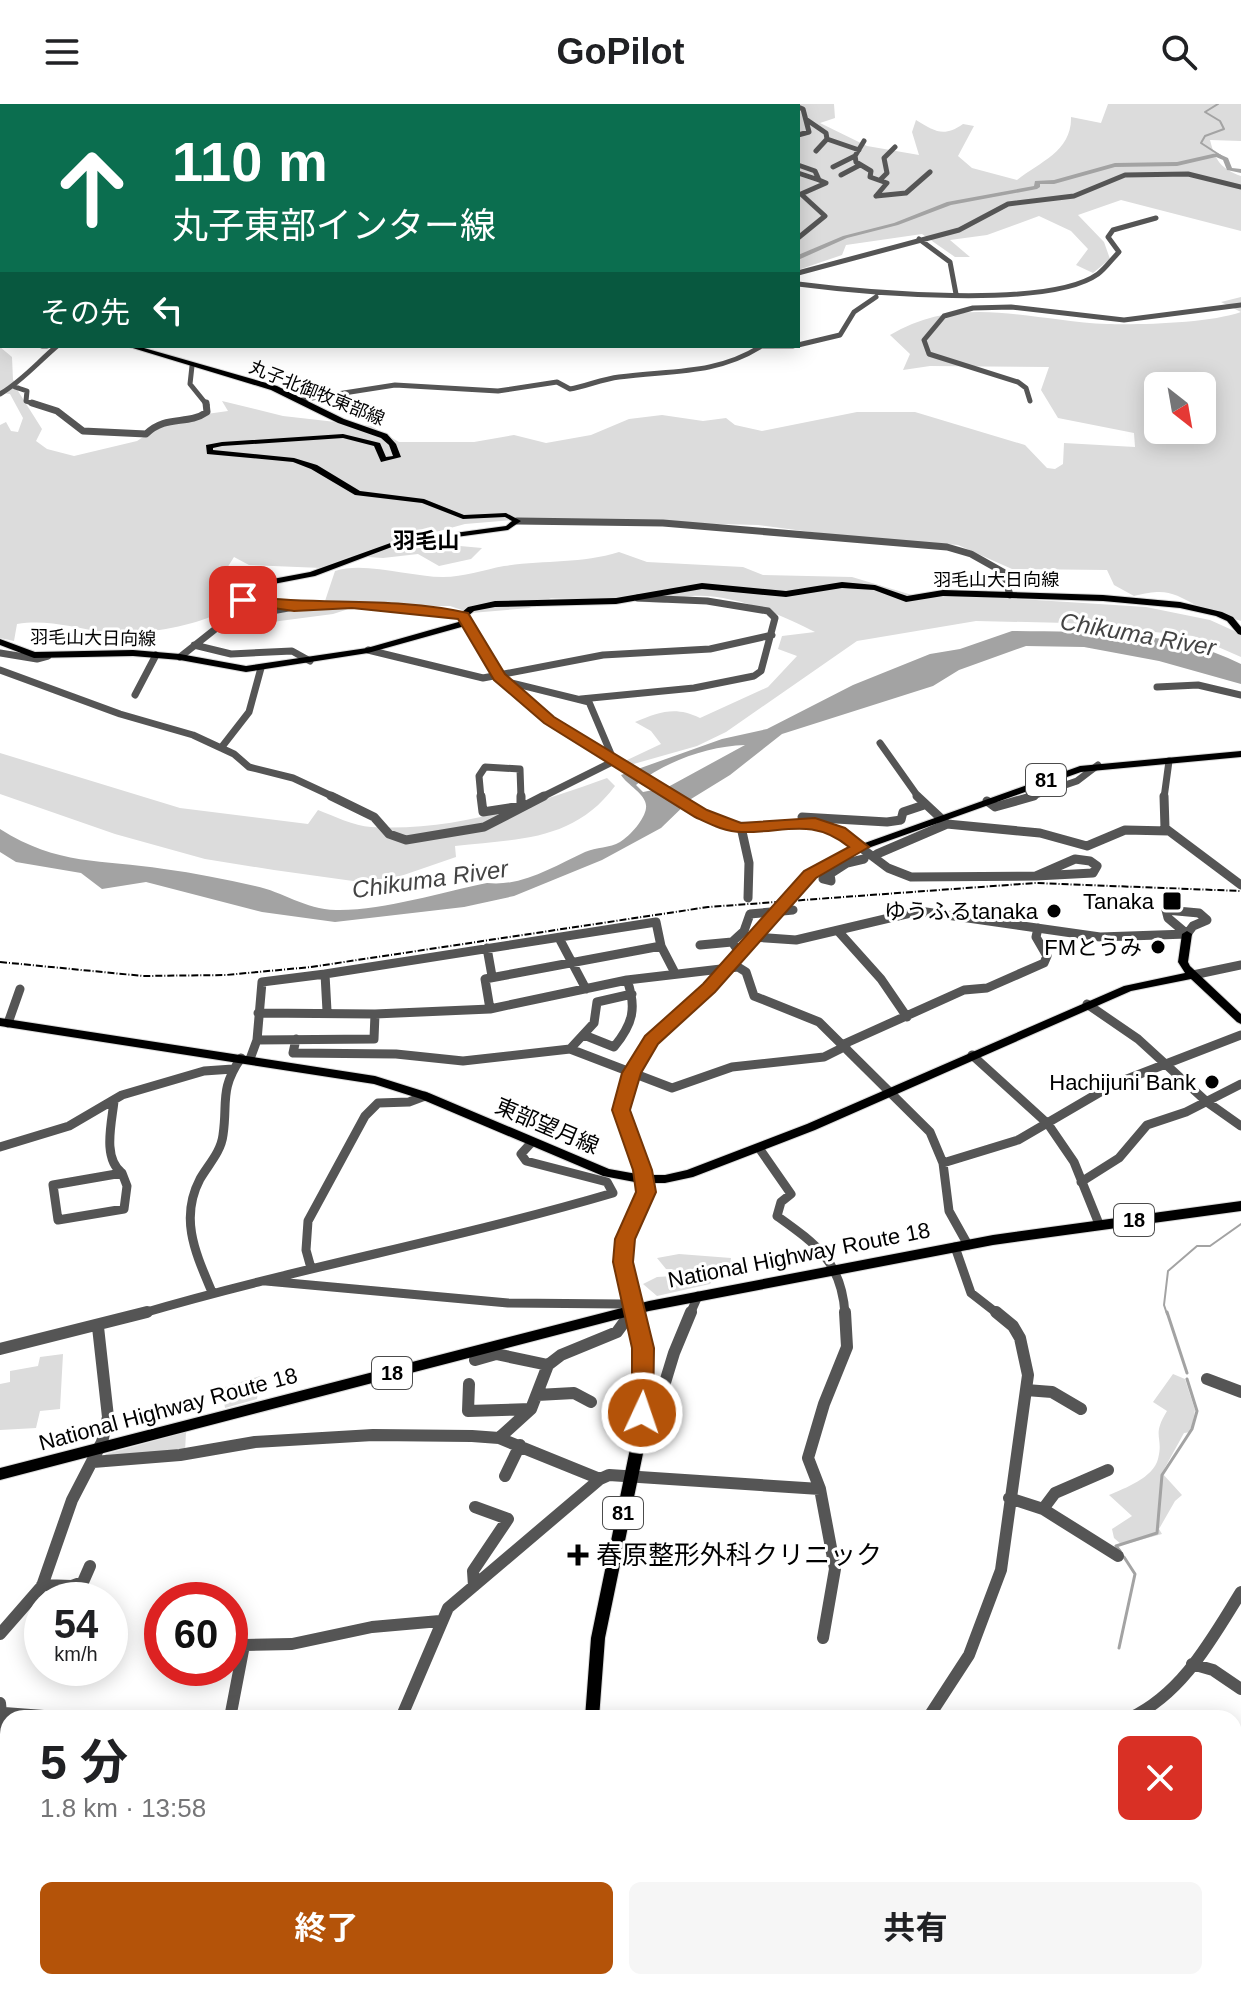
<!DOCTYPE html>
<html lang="ja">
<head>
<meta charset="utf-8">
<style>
  :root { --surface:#fff; --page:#f6f6f6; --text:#202124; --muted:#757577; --accent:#b45309 }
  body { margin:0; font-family:Arial,"Noto Sans JP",sans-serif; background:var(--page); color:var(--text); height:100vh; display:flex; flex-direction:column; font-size:30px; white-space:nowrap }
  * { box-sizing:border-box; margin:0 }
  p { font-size:26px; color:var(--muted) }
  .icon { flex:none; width:44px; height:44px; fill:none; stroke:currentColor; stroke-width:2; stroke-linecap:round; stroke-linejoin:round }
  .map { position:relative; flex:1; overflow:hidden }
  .panel { position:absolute; left:0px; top:1606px; width:1242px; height:280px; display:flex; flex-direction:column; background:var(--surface); border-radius:24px 24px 0 0; box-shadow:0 4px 20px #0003 }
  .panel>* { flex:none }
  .banner { position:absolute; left:0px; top:0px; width:800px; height:244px; box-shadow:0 4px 20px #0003; background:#0b6e4f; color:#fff; overflow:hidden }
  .needle { width:52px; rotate:149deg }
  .controls { position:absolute; left:1144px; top:268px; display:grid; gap:16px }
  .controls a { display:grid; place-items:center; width:72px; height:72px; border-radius:12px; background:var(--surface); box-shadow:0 4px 20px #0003; font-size:40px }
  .speed { position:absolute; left:24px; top:1478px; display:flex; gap:16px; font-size:40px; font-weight:700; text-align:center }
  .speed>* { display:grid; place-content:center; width:104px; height:104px; border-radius:50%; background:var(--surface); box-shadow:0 4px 20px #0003; line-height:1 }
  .speed small { font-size:20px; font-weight:400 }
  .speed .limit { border:12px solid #d22; background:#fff; color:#111 }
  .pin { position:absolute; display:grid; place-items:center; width:68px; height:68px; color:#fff; margin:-34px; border-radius:16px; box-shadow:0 4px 12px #0006 }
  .me { position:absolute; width:88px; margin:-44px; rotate:3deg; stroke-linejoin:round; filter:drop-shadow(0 0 6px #0008) }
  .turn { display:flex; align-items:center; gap:28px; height:168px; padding:0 40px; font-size:36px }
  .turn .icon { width:104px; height:104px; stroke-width:2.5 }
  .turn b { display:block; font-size:56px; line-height:68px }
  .then { display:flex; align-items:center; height:76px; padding:0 40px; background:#0003; gap:16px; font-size:30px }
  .round { display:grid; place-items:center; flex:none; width:84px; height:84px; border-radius:12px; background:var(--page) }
  .overview { display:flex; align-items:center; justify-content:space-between; height:136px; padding:0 40px }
  h1 { font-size:48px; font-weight:700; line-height:60px }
  .cta { display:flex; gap:16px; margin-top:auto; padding:16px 40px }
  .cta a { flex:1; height:92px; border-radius:12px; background:var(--accent); color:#fff; font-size:32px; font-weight:700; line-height:92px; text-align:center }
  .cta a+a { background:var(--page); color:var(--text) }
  header { display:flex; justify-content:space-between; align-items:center; height:104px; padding:0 40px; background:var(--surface); font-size:36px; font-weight:700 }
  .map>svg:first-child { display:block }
  .green { fill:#dcdcdc; fill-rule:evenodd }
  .water { fill:#a3a3a3; fill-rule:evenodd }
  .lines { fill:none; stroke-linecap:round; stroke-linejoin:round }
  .stream-far1 { stroke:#a3a3a3; stroke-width:2 }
  .stream { stroke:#a3a3a3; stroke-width:3 }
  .river { fill:#a3a3a3; fill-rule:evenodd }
  .major-casing { stroke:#dbdbdb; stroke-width:2 }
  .highway-casing { stroke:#dbdbdb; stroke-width:2 }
  .minor-far3 { stroke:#555; stroke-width:5 }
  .minor-far2 { stroke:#555; stroke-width:7 }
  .minor-far1 { stroke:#555; stroke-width:9 }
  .minor { stroke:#555; stroke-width:12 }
  .major { fill:#000; fill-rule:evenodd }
  .highway { fill:#000; fill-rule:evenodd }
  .rail { stroke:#000; stroke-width:2; stroke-dasharray:7 2 1 2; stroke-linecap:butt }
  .major-bridge-casing { stroke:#dbdbdb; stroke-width:13; stroke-linecap:butt }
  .major-bridge { stroke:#000; stroke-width:11 }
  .route { fill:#b45309; stroke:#753606; stroke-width:2 }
  .poi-dot { fill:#000; stroke:#fff; stroke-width:3 }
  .labels { text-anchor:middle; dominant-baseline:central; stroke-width:6; stroke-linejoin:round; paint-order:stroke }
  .far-street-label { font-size:18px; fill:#000; stroke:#fff }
  .shield { fill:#fff; stroke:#4c4c4c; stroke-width:2 }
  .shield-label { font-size:20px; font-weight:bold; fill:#000 }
  .far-quarter-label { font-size:22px; font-weight:bold; fill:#000; stroke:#fff }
  .poi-label { font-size:22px; fill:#000; stroke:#fff; text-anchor:end }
  .street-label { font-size:22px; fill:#000; stroke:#fff }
  .water-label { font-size:24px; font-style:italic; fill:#444; stroke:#fff }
  .near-poi-label { font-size:26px; fill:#000; stroke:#fff; text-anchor:start }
</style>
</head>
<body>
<header><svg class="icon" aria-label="menu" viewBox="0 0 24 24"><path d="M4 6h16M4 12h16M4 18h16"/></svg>GoPilot<svg class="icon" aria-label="search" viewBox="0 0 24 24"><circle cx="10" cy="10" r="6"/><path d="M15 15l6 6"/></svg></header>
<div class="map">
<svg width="1241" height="1886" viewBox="0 0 1241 1886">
  <rect width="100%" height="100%" fill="#fff"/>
  <path class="green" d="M735,0h99l1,14 -15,5 47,23 52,9 -7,-23 4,-12c19,11 27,18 47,4l11,2 -16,30 14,12 45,12c23,-18 55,-29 54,-63l30,6 7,-19h133v37l-31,-1c5,20 11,29 31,36v55l-120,-31 -43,15 26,27 6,17 -17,14 -17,-8 12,-16 -17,-18 -32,-15 -52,19 -37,5 20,17h-15l-33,-23 -76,11 -4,10 -44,15v-164z
    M1241,193v324c-13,-4 -31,-7 -42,-14 -27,-15 -33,-19 -65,-11l-20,-11 -7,-15 -95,-1 -54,-24 -117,-9 -83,-11 -234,-6 -59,5 -44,12 17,8 44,4 -11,11 -32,7 -21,-12 -35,4 -32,-2 -29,12 -73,-3 -15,-8 -24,38 5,20c-26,12 -81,22 -111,17 -30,-4 -56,-13 -87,-8l-3,17 -14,-3v-213l6,-3 5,9 7,1 5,-14 -13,-24 -10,-1v-46l12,10 1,23 7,6 -2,5 24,38 -6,12 11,8 27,7 63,-15 34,-22 57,-8 -6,-10 61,15 88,10 28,16h75l40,-7 32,8 45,-8 38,-16 33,-4 41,6 23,-3 9,7 27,6 95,-19h58l110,33 22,23 8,1 8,-5 1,-21 71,4 -1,-14 -76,-15 -17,-28 8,-23 -119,-1 -27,4 7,-16 -20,-19c70,-42 142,-14 217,-11 34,1 103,-1 134,-12l-20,-10zM1158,282h44v44h-44z
    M619,448l28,10 96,5 20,8 89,2 60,18 28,-1 206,13 64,13 31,14v23l-48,-21 -125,-13 -92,-2 -119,20 -131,91 -29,14 -67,19 -5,-4 36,-17 -10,-13 -16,-9c25,-10 40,-16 65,-4l68,-31 29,-31 -19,-7 4,-13 33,-4c-39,-20 -108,-50 -150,-29l-114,-5 -22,10 -58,5 -21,-7h-92l-25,8 -61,8 5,-9 46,-6 12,-36c29,-10 76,6 108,6 21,0 40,-7 61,-11 39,-6 77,-2 115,-14z
    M0,649l180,55 128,16 10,-14c16,6 36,16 53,17 82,5 161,-22 236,-49l8,8c-41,55 -96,53 -160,60l1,11 -61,21 -42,3 -79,-11 -69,-11 -90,-25 -115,-40z
    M679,1150l52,4 -3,17 -62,-6 -9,-11z
    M707,1170l7,3 -4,7 -53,12 -14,-12 14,-7z
    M63,1250l-3,55 -20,2 -4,17 -36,2v-46l10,-2v-11l28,-5 2,-9z
    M1173,1270l12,5 10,31 -4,22 -7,1 -22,40 20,22 -7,6 -16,28 3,5 -40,11 -8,-7 -2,-9 20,-13 -23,-21c16,-7 44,-17 49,-36 6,-23 -7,-22 9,-48l-14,-9z
    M260,1272l-3,23 -32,9 -3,-20z
    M186,1328l-1,20 -83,6 4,-4z"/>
  <path class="water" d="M1012,527c76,1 160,-2 229,33v20l-82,-23 -75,-14 -58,-1 -67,24 -26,16 -151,48 -52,41 -39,24 -30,29 -59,32 -88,36 -50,11 -129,15 -73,-10 -116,-30 -44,7 -21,-16 -65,-11 -16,-10v-23c58,37 101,30 164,40 30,4 61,10 91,17 29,6 49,23 81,24 47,1 105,-18 151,-27 36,4 67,-17 98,-31 11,-5 25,-4 35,-10 10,-6 25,-23 26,-34 2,-13 -19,-23 -25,-33l101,-36 45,-10 86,-44 77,-31 30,-5zM745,641l-77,42 -25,5 -7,-7c28,-23 72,-39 109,-40z"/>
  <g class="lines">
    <path class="stream-far1" d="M1218,0l-13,8 15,9 4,8 -19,7 -4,7 20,13
      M1167,1210l-3,-9 4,-34 29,-25h13l31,-22"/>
    <path class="stream" d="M1167,1208l20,61
      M1120,1447l-4,-5 41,-13 5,-58 30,-46 5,-18 -10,-32
      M1119,1544l16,-74 -11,-17"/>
    <path class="river" d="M1217,49l11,5 4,10 9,1v4l-14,-3 -4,-10 -7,-3 -39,9 -62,1 -61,17h-14v3l-3,2 -86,16 -53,20 -51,13 -49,22v-5l45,-19 51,-13 53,-21 87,-16 1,-5 19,-1 61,-17 62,-1z"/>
    <g class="major-casing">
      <path id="major" d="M0,131l2,1v4l-2,-1z
        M126,242h11l140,40 67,33 43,15 9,10 5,13 -20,5 -7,-16 -31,-8 -121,8 -9,2v2l81,8 23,7 43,26 64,8 40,16 42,-2 15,8 -13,9 -111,15 -82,31 -73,14 -3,3 1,2 54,9 58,-3 109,12 7,-6 27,-6 121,-3 86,-15 84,8 56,-9 33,3 32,11 36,-6 160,5 77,7 42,10 11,5 8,10v8l-3,-1 -11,-13 -11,-5 -36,-8 -77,-7 -160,-5 -37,6 -32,-12 -32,-2 -56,9 -84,-8 -86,15 -121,3 -21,4 -6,5 34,58 50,44 152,93c12,5 23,10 36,11 28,3 56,-6 83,2 15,4 26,11 39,20l218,-78 161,-15v6l-160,15 -238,85 -23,15 -27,27h-8l-1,-2 1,-2c22,-22 39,-37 68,-48 -44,-30 -60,-17 -108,-18 -17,-1 -32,-7 -47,-14l-152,-93 -50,-44 -31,-52 -97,27 -122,19 -66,-12 -47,-4 -99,2 -34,-13v-6l35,13 98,-2 47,4 66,12 121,-18 95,-27 -2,-3 -108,-11 -58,3 -60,-11 -4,-7 6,-6 74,-14 86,-31 110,-15 6,-5 -7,-4 -42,2 -41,-16 -67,-8 -44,-26 -18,-7 -86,-8 -1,-9 16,-3 121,-8 37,9 6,14 7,-1 -4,-11 -8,-7 -43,-15 -67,-33z
        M774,806l5,3 -1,2 -65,75 -64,61 -21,50v15l21,59h16l22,-5 120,-46 317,-138 61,-13 -7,-11 4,-28 5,-3 5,3 -4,28 2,4 51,48v10l-4,-2 -46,-43 -60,12 -316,139 -122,47 -28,6h-13l-2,19 -16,30 -5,25 19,82 2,47 -4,53 -41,199 -6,80h-14l6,-80 41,-199 6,-53 -2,-47 -19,-82 5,-25 16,-30 2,-19 -37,-7 -182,-77 -47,-15 -374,-58v-8l375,58 54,17 180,76 28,5 -21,-58v-15l22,-52 67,-63 65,-75z
        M564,1878h16v8h-16z"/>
    </g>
    <g class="highway-casing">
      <path id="highway" d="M1241,1097v10l-248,34 -344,66 -649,169v-12l649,-167 344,-66z"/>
    </g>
    <path class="minor-far3" d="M278,0l13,2
      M397,0l12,2
      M501,0l6,2
      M522,0l7,2
      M657,0l5,2
      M548,1l4,1
      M798,3l5,2 6,23 -11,3
      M807,16l19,13 1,6
      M827,35l32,11
      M816,47l11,-12
      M855,52l1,6 15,9 -1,6 17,6 -11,13
      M798,61l17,6 4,9 7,3 -25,11 24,22 -27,22
      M833,63l22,-11 9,-15
      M798,69l21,7
      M841,71l19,-10
      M881,75l6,-6 -3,-15 11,-11
      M876,92l30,-3 24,-21
      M919,135l31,23 6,32
      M798,169l161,-43 49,-26 66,-8 51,-21 63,-1 53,13
      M798,180c62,8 250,26 300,-10 7,-5 14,-15 21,-22l-11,-15 5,-7 43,-12
      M798,241l42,-10 14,-23 22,-15
      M42,242h5
      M757,242h36
      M192,262l-2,18 17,21
      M15,283l12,4 -1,10 13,4
      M0,290c22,-13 37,-31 57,-48
      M299,296l96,-15 103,6 59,-9 13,7c16,-3 33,-10 49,-12 51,-7 96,-2 141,-30
      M1030,297l-4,-13 -8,-6 -89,-28 -5,-14 20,-24 29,-8 38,-1 113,13 117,-15"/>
    <path class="minor-far2" d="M32,299l25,8 26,20 63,3c21,-20 41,-8 61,-22l-1,-9
      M517,417l146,2 284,24 24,7 32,18 7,23
      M194,541l37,9 61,-3 18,10
      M368,546l115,28 120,-23 107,-6 62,-14
      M0,549l37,6 11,-3
      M180,553l48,-38 66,-12
      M0,566l120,44 73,21 41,19 15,13 44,11 43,20
      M504,577l85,21 25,59 -74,37
      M1157,583l41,-2 43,10
      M135,591l21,-40
      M581,595l113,-11 60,-12 7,-5 14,-53 -7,-7 -61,-10 -69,-3
      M880,639l39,55
      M221,644l28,-36 12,-44
      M481,694l-2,-22 6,-9 35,2 1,29
      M1027,694l50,-17 21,-16
      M1164,694l5,-37"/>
    <path class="minor-far1" d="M331,692l43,21 15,17 17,6 78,-13 60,-31
      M481,692l2,16 38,-6v-10
      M917,692l30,28 93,9 47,13 38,-16 44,1
      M1164,692l1,32 76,57
      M987,697l8,6 39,-11
      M802,713l85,5 14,-2 2,-8 21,-7
      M741,723l8,36 -1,35
      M860,743l28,21 23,9 125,-1
      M877,750l70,-30
      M1075,755l15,2 7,5 -4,7 -57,3z
      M830,770l1,7 -8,-2z
      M830,770l17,-11 17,-4
      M1166,806l33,3 8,7 -14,6 -6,8 -19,-16z
      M838,827l43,48 26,38
      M753,833l43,3 123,-29 181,26 87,-3
      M559,834l27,51
      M700,841l32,-3
      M487,844l5,28
      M739,848l-7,-10 12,-11 6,-17 43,-4
      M325,870l331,-52 5,24 14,27
      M1193,871l48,-10
      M1087,900l51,35 69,63 34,24
      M490,905l-5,-30 176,-33
      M258,909l117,1 115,-5 137,-29 111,-13 8,5 8,24 65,26 111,110 13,31 6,48 19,34
      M8,919l12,-34
      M584,931l30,12c19,-23 23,-39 13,-67
      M296,935l-3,14 103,1 67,7 107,-12 102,39 60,-21 92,-10 22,-11
      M257,936l117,-1 1,-25
      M844,940l120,-54 23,-2 57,-25 3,-7 -11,-19 2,-9
      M570,945l24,-26 3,-21 35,-8
      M972,951l76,69 26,38 25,62
      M250,955l7,-19 5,-58 63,-8 2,37
      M114,997c-2,21 -12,57 8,72
      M0,1043l69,-21 53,-31 82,-24 29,-2
      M759,1044l32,46 -10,8 -4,14c39,28 65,46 68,98
      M943,1059l75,-23 96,-56 127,-49
      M122,1069l5,13 -3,23 -66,11 -5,-35z
      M1081,1078l38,-24 28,-33 39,-13 55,-28
      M955,1143l16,46 27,21
      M311,1164l-5,-18 2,-29 57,-105 13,-13 31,-1 16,-6
      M266,1177l242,22 114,1
      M212,1188c-16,-38 -33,-73 -12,-113 8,-14 21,-27 23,-44 5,-33 -4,-45 18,-77
      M140,1210c156,-46 317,-75 473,-121l-6,-11 -81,-21 -5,-7 10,-11
      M690,1210l8,-18"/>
    <path class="minor" d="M0,1245l147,-37
      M475,1256l21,-6 52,11
      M1207,1275l34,13
      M469,1280l-1,27 63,-2
      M1026,1286l26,2 29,17
      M537,1291l37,-2 17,9
      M639,1329l10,2 25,-82 17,-41
      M499,1334l32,-29 17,-44 13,-10 56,-23 8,-11
      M93,1358l87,-7 75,-13 118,-7 99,1 27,2 101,41
      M505,1372l15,-31
      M1009,1394l34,11 75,47
      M1043,1405l12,-16 53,-23
      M42,1481l30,1 11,-4 7,-16
      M474,1482l-1,-15 35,-52 -33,-12
      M0,1530l42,-48 30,-86 30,-58 6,-25 -10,-90
      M823,1534l12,-69 -15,-80 -12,-31 16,-54 23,-57 -2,-35
      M1192,1560l21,6 28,19
      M0,1599l8,86
      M4,1609l66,5
      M230,1614l14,-73 48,-1 80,-17 68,-6
      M401,1614l47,-110 152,-129 9,-4 211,14
      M928,1614l41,-63 32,-85 27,-195 -8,-37 -7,-12 -17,-14
      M1130,1614c53,-25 81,-78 111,-126
      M1234,1856l7,4
      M188,1878l6,8
      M1160,1878v8
      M341,1886l2,-8
      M877,1886l1,-8"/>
    <use href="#major" class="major"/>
    <use href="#highway" class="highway"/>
    <path class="rail" d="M0,858l143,14 83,-1 85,-8 397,-60 327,-24 206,8"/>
    <g class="major-bridge-casing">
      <path id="major-bridge" d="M774,809l15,-16"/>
    </g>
    <use href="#major-bridge" class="major-bridge"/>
  </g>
  <path class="route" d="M243,492c74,10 151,0 225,17l37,61 49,43 153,93 34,13 74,-5 30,10 24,19 -53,31 -101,114 -57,52 -17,29 -11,37 22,60 4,22 -21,47 -2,23 21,86 -1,65 -3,6 -8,3 -10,-9v-65l-19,-86 2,-23 21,-47 -3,-22 -21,-60 10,-37 23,-37 58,-52 101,-113 45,-24c-37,-30 -64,-14 -107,-15 -17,0 -32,-8 -47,-15l-151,-94 -50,-43 -36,-61 -106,-11 -58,3 -56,-8v-6z"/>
  <g class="poi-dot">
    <rect x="1162" y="787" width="20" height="20" rx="4"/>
    <circle cx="1054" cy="807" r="8"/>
    <circle cx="1158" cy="843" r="8"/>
    <circle cx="1212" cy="978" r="8"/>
    <path d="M574 1439h8v8h8v8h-8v8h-8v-8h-8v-8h8z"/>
  </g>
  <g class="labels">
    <g class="far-street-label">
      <text transform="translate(317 289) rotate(22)">丸子北御牧東部線</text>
      <text x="996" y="476">羽毛山大日向線</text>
      <text transform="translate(93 534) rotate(1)">羽毛山大日向線</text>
    </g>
    <g class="shield">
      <rect x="1026" y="660" width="40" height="32" rx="6"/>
      <rect x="1114" y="1100" width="40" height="32" rx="6"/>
      <rect x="372" y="1253" width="40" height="32" rx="6"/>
      <rect x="603" y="1393" width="40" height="32" rx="6"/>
    </g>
    <g class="shield-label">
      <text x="1046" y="676">81</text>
      <text x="1134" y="1116">18</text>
      <text x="392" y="1269">18</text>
      <text x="623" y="1409">81</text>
    </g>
    <g class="far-quarter-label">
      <text x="426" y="436">羽毛山</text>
    </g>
    <g class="poi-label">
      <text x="1154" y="797">Tanaka</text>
      <text x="1038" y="807">ゆうふるtanaka</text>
      <text x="1142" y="843">FMとうみ</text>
      <text x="1196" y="978">Hachijuni Bank</text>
    </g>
    <g class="street-label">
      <text transform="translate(547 1022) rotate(23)">東部望月線</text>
      <text transform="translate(799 1151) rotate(-11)">National Highway Route 18</text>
      <text transform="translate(168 1305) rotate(-15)">National Highway Route 18</text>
    </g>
    <g class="water-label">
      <text transform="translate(1138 530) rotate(10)">Chikuma River</text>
      <text transform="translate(430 775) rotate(-8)">Chikuma River</text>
    </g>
    <g class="near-poi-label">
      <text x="596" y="1451">春原整形外科クリニック</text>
    </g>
  </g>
</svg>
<div class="controls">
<a><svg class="needle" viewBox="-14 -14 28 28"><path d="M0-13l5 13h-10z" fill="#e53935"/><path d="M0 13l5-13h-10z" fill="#757577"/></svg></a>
</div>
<div class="speed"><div>54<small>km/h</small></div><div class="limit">60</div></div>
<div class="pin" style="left:243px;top:496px;background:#d93025"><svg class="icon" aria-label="arrive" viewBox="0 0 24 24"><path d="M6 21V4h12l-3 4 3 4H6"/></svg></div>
<svg class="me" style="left:642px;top:1309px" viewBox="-20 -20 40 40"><circle r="17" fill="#b45309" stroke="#fff" stroke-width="3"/><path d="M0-11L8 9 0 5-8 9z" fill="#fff"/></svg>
<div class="banner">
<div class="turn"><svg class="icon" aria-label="ahead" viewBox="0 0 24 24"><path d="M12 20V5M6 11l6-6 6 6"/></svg><div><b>110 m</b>丸子東部インター線</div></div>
<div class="then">その先<svg class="icon" aria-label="left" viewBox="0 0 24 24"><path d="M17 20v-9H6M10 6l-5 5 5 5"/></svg></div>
</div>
<section class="panel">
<div class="overview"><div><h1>5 分</h1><p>1.8 km · 13:58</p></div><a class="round" style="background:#d93025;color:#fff"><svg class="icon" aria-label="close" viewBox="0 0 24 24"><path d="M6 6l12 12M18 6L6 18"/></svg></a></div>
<div class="cta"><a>終了</a><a>共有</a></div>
</section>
</div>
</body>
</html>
